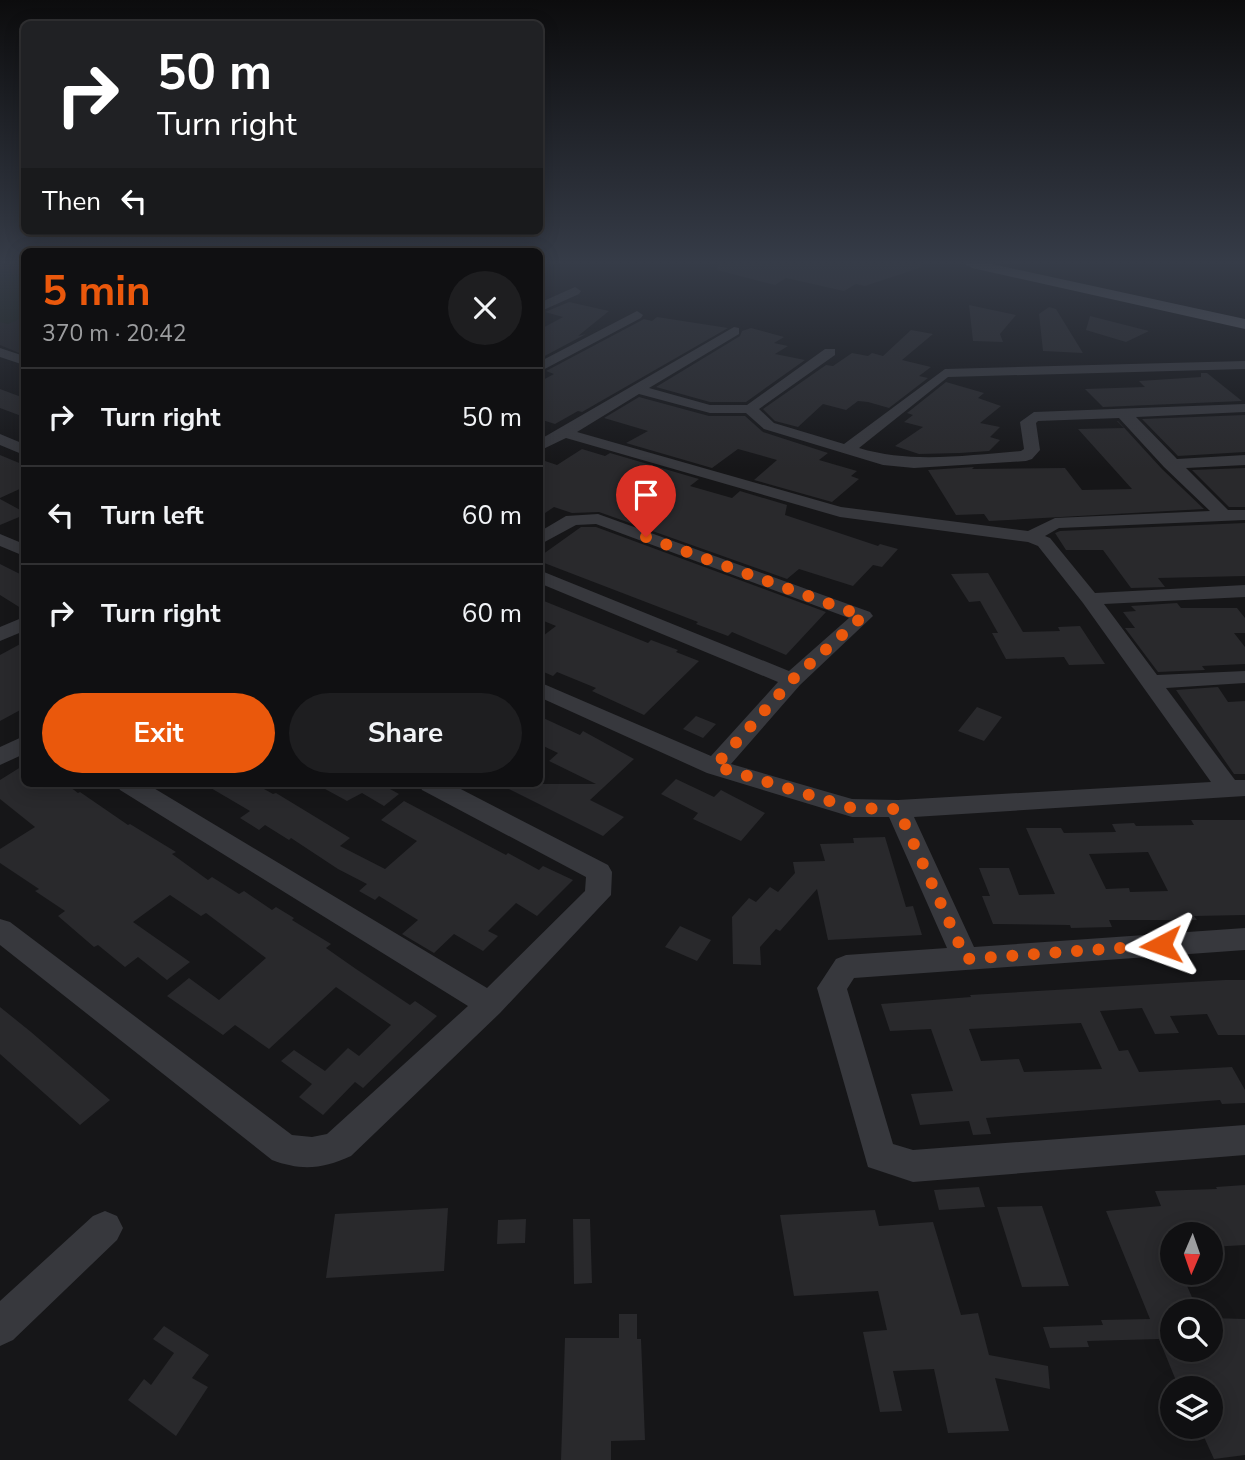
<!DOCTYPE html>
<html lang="en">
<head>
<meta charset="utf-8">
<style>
  :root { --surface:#101012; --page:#1e1e20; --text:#f1f3f6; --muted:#9c9d9f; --line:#303032; --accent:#ea580c }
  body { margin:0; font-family:"Nunito Sans",sans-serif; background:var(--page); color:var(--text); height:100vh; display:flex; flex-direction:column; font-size:26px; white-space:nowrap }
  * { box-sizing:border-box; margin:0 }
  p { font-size:23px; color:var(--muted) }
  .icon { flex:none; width:38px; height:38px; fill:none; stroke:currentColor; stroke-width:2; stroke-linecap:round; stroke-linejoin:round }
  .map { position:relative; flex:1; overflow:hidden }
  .sheet { position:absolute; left:21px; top:248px; width:522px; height:539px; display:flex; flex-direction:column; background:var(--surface); border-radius:10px; box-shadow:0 4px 18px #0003,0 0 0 2px var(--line) }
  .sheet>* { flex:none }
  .banner { position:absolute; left:21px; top:21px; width:522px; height:214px; border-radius:10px; box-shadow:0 4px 18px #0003,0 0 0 2px var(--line); background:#202124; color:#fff; overflow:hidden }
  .needle { width:46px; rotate:182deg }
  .tools { position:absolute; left:1160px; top:1222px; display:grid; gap:14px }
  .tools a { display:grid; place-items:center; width:63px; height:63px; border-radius:50%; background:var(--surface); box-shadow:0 4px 18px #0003,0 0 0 2px var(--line); font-size:35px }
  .pin { position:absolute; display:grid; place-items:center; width:60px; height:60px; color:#fff; margin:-72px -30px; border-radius:50% 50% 50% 0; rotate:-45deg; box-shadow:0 0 7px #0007 }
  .pin .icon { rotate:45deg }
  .me { position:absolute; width:77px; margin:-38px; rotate:266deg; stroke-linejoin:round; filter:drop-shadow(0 0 5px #0008) }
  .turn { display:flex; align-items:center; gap:24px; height:147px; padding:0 21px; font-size:32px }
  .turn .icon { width:91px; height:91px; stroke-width:2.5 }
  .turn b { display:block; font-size:49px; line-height:60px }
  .then { display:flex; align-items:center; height:66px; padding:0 21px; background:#0003; gap:14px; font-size:26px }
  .round { display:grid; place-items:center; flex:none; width:74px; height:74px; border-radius:37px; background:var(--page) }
  .overview { display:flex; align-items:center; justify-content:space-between; height:119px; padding:0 21px }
  h1 { font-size:42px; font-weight:700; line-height:52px; color:var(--accent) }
  .cta { display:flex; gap:14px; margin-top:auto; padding:14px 21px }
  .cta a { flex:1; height:80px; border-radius:42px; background:var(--accent); color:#fff; font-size:28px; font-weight:700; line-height:80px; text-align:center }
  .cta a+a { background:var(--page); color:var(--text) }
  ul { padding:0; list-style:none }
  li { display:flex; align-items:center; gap:21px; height:98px; padding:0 21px; border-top:2px solid var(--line) }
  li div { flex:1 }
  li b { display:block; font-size:26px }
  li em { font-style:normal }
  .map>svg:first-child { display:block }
  .built { fill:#222225 }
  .green { fill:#1c231d }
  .building { fill:#29292c; fill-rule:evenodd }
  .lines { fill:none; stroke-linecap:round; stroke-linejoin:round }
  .minor { fill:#37383d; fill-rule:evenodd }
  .major { fill:#53555c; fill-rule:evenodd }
  .route { stroke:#ea580c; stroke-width:12; stroke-dasharray:0 21.6 }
</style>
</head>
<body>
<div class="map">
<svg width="1245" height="1460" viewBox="0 0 1245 1460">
  <rect width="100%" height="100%" fill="#161618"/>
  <path class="built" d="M0,264h24v91l-24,-10z"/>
  <path class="green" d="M0,270l24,5v42l-16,7 -8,-2z"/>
  <path class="building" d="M718,264h203l1,3 -57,19 -9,-2 -12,7 -58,-13 -11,7 -58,-15z
    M569,302l40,9 -31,25 8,-2 -47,25v-29l24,-13 -18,-5z
    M969,305l47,10 -16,19 3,8 -30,-1z
    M1049,307l7,2 27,44 -40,-2 -4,-37z
    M1090,316l59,15 -23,11 -40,-12z
    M657,317l71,11 -146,84 -4,-1 -23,13 -16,-5v-37l15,-8 -8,-3 98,-52 8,2z
    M751,328l33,9 -10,6 14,3 -13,8 30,6 -59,42h-36l-54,-15 84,-51 2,-5z
    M911,330l22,4 -31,26 29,7 -12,9 9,2 -39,30 -21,-6 -10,-1 -12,9 -23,-6 -25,23 -23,-6 -12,-12 63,-44 7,1 19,-13 16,3 4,-3 11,3z
    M1201,373h6l35,28 -139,6 -18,-18 60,-2 -6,-6 62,-4z
    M946,382l38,11 -6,5 23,8 -21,17 20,4 -10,10 10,3 -11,11 -29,2 -41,1 -24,-8 28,-19 -19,-5 9,-7 -6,-2z
    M0,389l24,9v19l-24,-9z
    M639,397l70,19h36l18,16 65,21 -9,7 38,11 -6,5 8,3 -27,23 -78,-22 23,-20 -39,-11 -26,19 -86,-25 22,-12 -44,-13z
    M1245,415v37l-67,4 -36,-37z
    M1117,421h1l44,48 42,40 -215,12 -5,-7 -28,1 -28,-45 46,-3 -2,2 93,-1 17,22 50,-1 -54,-60 46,-1z
    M582,449l23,7 5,-3 89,26 -9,7 42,12 8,-7 47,14 -2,10 93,31 2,-2 18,5 -16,18 -9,-2 -20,21 -54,-17 -12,10 -188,-67 -27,1 -18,-6 -15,10v-58l18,6z
    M0,455l24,10v22l-24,11z
    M1245,468v39h-16l-37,-37z
    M0,499l24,13v3l-24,10z
    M1245,523v53l-87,2 7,9 -34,1 -28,-38h-37l-11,-17 5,-2z
    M581,527h15l230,85 -40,43 -54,-23 -4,4 -32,-12 2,-2 -159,-61v-4z
    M0,564l24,12v34l-24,-15z
    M988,573l35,59 37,-1 -2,-4 22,-1 25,38 -36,1 -5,-8 -58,2 -14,-26h6l-18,-32 -11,1 -18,-28z
    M539,599l109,44 3,-3 27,10 -2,2 23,9 -55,54 -52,-24 4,-3 -39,-16 -4,4 -14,-6v-31l17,-13 -17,-7z
    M1177,603l4,5h56l8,10v15h-11l11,14v17l-43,2 3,4 -47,2 -33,-44h10l-12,-16 13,-1 -5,-5z
    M24,642v66l-24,13v-66z
    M1218,687l10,15 17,-1v73h-11l-58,-84z
    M977,707l25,10 -18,24 -26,-10z
    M539,716l41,19 3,-4 51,28 -44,41 34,17 -21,19 -104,-52h97l-47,-23 9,-8 -19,-9z
    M696,716l20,8 -13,14 -20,-9z
    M24,765v19h42l12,9 2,-1 48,33 2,-1 46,28 -4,2 36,26 4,-3 27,17 5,-3 28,19 4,-3 18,11 -2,2 39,24 -5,4 30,21 54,36 5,-4 22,15 -74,72 -8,-6 -32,33 -24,-18 13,-13 -31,-23 13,-11 31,21 23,-23 11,8 32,-31 -55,-38 -67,62 -34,-24 -12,10 -56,-39 22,-18 30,22 47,-42 -60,-45 -5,3 -31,-21 -37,27 57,40 -23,18 -29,-23 -13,10 -27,-22 -4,2 -36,-31 7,-5 -30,-20 4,-2 -39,-26v-14l35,-22 -35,-28v-19z
    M676,779l38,18 7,-7 44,23 -24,28 -48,-22 5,-6 -37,-19z
    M204,784h51l18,10 3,-1 74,45 -10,8 45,23 32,-28 -36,-21 23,-19 102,54 2,-2 31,17 4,-4 30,14 -36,36 -21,-13 -28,28 10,5 -15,15 -29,-17 -20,19 -32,-19 16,-14 -39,-24 -4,4 -16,-9 8,-7 -29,-15 -47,-31 -2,2 -24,-15 -6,5 -19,-12 10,-7z
    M316,784h65l18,10 -15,12 -22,-13 -15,8z
    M1191,820h54v95l-51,1 3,4h-88l3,7 -41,1 -1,-3 -77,-1 -11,-28h8l-11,-28h30l10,27 36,-1 -29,-66h35l3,5 52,-1 -4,-8 22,-1 2,3 58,-1zM1148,852l20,39 -38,1 -1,-4 -23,1 -17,-35z
    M885,837l21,70 7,-1 9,29 -94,5 -11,-51 -37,42 -4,-2 -16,18 1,18 -28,-1 -1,-47 17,-19 7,4 14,-15 8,5 17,-19 -2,-11 32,-1 -5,-17 34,-1 -1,-5z
    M680,926l31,14 -14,21 -32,-14z
    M1225,980h20v55h-27l-11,-21 -37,2 9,17 -24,1 -13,-26 -42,3 19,40 9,-1 11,22 93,-5 13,23v13l-23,1 -2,-4 -234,18 5,16 -18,1 -4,-14 -49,4 -9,-31 42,-3 -22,-62 -41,2 -9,-27 90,-7 -1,-2zM1081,1023l21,46 -78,3 -5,-13 -38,2 -12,-32z
    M0,1007l31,25 79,68 -30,25 -80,-71z
    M1245,1185v60l-34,2v-13h-39v38h9l17,39h-26v38h39v-31l34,1v136l-31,4 -15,-33h12v-38h-32l-20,-49 -72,2 2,6 -39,1 -7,-21 60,-2 -2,-5 49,-1 -44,-108 55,-5 -6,-15 62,-2 -1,-2z
    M979,1187l6,20 -46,3 -5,-20z
    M1042,1206l27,80 -47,1 -25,-80z
    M448,1208l-4,63 -118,7 9,-64z
    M875,1210l4,16 54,-4 28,93 17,-2 11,42 59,11 2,23 -55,-11 14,53 -61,2 -14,-64 -41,2 9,40 -22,1 -17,-80 24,-2 -9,-39 -84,5 -14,-81z
    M526,1219l-1,24 -28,1 1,-24z
    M573,1219h17l2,64 -18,1z
    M619,1314h18v25h4l4,101 -34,1v19h-50l4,-122h54z
    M164,1326l45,29 -17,23 16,9 -32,49 -48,-36 16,-21 7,6 23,-32 -21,-14z"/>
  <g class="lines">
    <path class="minor" d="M575,287l6,4 -2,3 -40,18v-9z
      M637,311l6,4 -2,3 -102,54v-10z
      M734,327l5,1v6l-90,54 61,17h37l78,-56h10v6l-76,54 15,14 70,21 101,-75 300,-8v8l-297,8 -89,71c53,16 108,7 162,3l3,-2 -4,-27 14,-10 211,-8v8l-109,5 41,42 68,-4v10l-59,3 42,42h17v10l-186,8 -14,8 5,2 45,55 150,-8v12l-141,7 53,71 88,-4v12l-79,5 69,92h10v16l-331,21 60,130 271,-19v22l-391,28 -7,11 46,155 20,6 332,-25v30l-332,27 -45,-15 -51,-179 19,-29 10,-4 101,-7 -58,-131h-37l-145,-44 -168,-76v-15l172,74 67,-74 -239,-99v-13l250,101 60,-53 -253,-94 -20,1 -37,20v-13l27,-16 32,-2 272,98 3,4 -73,69 -69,79 121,35 46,1 313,-18 -128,-179 -45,-57 -10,-4 -188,-25 -274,-79 -27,13v-11zM639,394l71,19h36l18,16 119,36 31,3 112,-7 6,-2 8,-9 -4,-27 2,-2 81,-3 45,49 46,44 -155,7 -27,13 -187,-24 -264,-75z
      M0,348l24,8v9l-24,-8z
      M0,434l24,10v11l-24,-10z
      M0,534l24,10v12l-24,-10z
      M24,617v14l-24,10v-14z
      M24,736v18l-24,11v-18z
      M117,784h30l340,204 98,-97 1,-14 -164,-87 -3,-6h32l157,81 4,7 -1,23 -111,118 -149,143c-28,13 -50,15 -79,4l-272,-215v-26l10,3 282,213 20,2 15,-3 141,-128 -348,-216z
      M105,1211l12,5 6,12 -6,12 -104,100 -13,6v-45l93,-85z"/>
    <path class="major" d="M965,264h27l253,55v10l-273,-61z"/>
  </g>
  <linearGradient id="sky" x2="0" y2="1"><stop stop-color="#0c0c0d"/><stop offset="0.56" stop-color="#363c48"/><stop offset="1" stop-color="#363c48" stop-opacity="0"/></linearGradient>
  <rect width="1245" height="469" fill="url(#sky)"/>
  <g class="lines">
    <path class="route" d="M646,537l217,79 -71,64 -77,86 137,42 46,1 68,150 195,-14"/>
  </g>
</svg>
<div class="tools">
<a><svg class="needle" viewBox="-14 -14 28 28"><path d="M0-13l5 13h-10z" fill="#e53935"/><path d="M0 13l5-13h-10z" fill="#9c9d9f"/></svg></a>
<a><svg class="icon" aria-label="search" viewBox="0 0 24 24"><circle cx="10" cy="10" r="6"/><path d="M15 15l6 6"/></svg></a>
<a><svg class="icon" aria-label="layers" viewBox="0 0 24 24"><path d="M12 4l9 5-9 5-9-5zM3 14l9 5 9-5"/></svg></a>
</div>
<div class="pin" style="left:646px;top:537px;background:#d93025"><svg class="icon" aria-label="arrive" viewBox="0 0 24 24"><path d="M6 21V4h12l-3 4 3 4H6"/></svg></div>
<svg class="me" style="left:1161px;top:945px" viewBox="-20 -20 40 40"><path d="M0-17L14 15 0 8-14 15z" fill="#ea580c" stroke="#fff" stroke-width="4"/></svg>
<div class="banner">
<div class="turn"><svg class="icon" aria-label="right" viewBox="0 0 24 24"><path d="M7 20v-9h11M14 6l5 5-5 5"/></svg><div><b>50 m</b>Turn right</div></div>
<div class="then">Then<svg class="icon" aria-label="left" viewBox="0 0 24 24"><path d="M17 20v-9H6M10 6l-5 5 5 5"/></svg></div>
</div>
<section class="sheet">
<div class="overview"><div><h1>5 min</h1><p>370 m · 20:42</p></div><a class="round"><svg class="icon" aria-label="close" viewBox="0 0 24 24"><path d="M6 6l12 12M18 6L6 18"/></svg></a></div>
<ul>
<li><svg class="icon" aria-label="right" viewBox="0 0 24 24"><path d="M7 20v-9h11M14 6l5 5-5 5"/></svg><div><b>Turn right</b></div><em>50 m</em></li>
<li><svg class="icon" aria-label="left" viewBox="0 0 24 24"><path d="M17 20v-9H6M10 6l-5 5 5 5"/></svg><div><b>Turn left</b></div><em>60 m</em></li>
<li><svg class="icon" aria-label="right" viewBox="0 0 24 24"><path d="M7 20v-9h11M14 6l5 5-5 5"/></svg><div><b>Turn right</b></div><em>60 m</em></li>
</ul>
<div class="cta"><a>Exit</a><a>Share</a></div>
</section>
</div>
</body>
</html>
